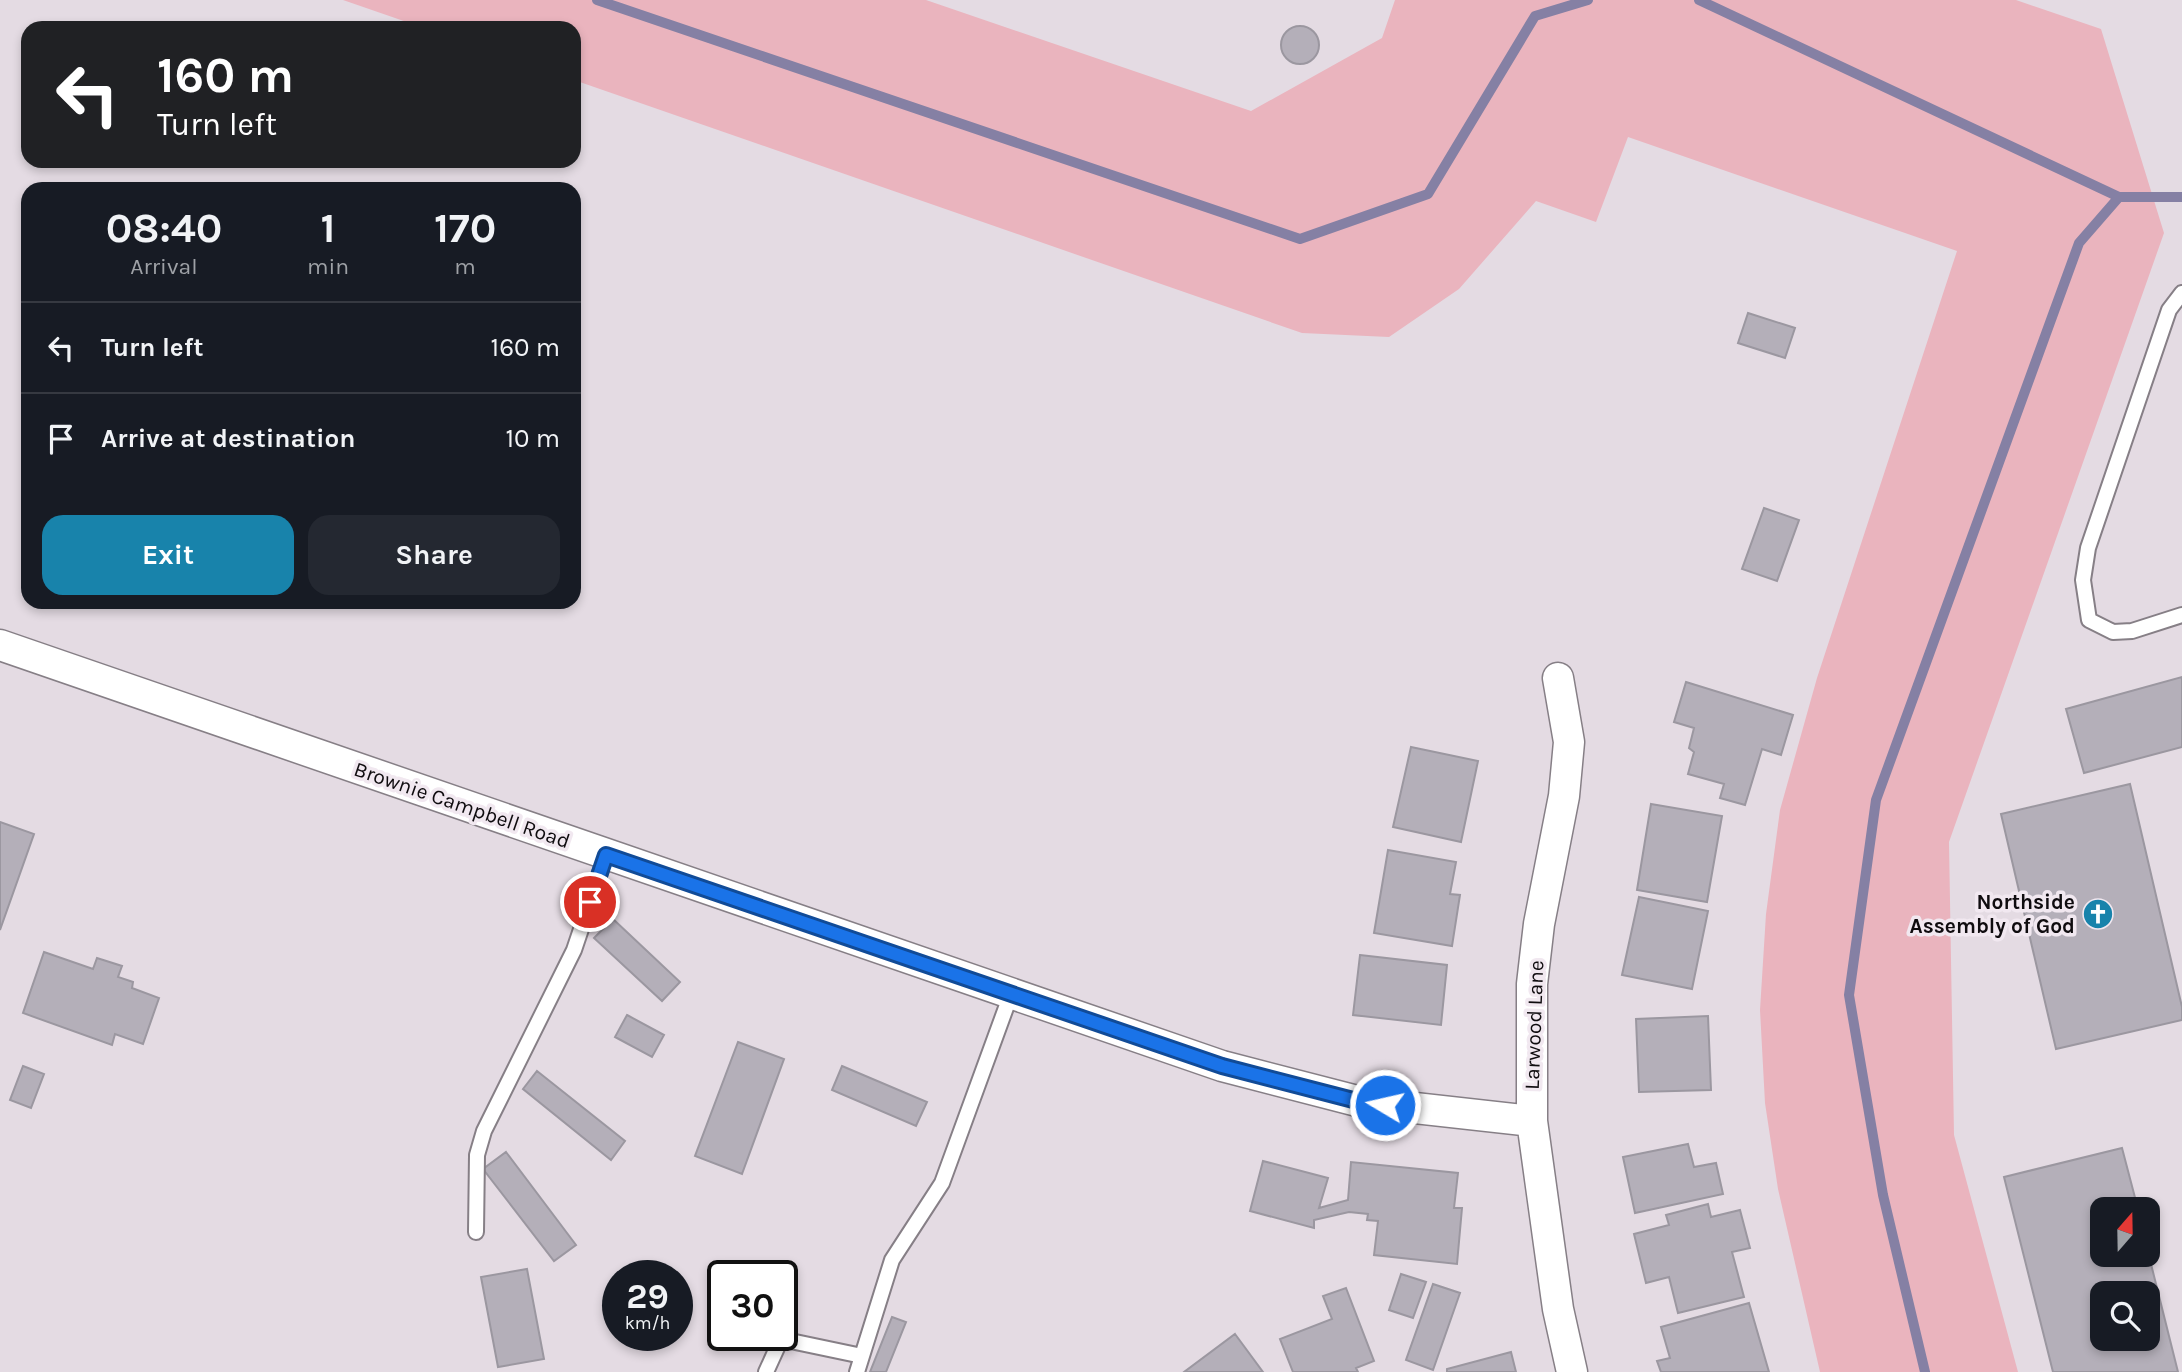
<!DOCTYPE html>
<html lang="en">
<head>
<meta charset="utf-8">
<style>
  :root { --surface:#171b24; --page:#242831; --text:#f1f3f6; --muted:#9ea1a6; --line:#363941; --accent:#1883ab }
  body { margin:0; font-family:Karla,sans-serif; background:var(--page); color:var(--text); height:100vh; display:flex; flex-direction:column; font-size:26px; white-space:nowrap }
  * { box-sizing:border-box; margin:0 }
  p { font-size:23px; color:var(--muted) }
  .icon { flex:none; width:38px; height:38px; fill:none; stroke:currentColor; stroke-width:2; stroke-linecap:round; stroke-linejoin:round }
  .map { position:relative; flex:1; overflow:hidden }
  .drawer { position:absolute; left:21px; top:182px; width:560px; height:427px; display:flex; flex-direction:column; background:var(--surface); border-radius:21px; box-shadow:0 4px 10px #0003 }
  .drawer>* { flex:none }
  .guide { position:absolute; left:21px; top:21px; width:560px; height:147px; border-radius:21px; box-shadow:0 4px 10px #0003; background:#202124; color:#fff; overflow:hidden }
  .needle { width:46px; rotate:20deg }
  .fabs { position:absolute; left:2090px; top:1197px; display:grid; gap:14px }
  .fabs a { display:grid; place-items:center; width:70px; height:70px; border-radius:14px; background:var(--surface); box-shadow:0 4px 10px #0003; font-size:35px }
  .speed { position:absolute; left:602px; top:1260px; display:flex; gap:14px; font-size:35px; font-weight:700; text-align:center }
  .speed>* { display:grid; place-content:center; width:91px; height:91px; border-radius:50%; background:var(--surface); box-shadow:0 4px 10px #0003; line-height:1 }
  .speed small { font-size:18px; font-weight:400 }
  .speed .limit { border:4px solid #111; border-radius:10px; background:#fff; color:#111 }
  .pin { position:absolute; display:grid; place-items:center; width:60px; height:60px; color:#fff; margin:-30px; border:4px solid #fff; border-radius:50%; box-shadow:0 2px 7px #0007 }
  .me { position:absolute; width:77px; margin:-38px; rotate:279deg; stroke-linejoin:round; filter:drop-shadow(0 0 5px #0008) }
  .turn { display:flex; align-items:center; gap:24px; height:147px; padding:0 21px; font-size:32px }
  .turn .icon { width:91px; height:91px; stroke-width:2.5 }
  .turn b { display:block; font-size:49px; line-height:60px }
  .eta { display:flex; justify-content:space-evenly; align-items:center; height:119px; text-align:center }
  .eta b { font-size:42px; font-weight:700; line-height:49px }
  .primary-button { display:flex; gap:14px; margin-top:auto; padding:14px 21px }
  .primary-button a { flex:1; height:80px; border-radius:21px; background:var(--accent); color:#fff; font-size:28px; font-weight:700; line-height:80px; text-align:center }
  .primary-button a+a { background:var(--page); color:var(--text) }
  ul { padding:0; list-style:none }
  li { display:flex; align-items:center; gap:21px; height:91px; padding:0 21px; border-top:2px solid var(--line) }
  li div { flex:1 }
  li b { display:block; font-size:26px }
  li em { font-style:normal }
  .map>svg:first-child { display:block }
  .green { fill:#eab4be }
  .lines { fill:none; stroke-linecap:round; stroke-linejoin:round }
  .stream { stroke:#8580a4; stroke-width:10 }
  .building { fill:#b4afb9; stroke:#9b97a0; stroke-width:2; fill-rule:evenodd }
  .lane-casing { stroke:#867f86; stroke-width:18 }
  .street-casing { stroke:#867f86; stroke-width:33 }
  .lane { stroke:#fff; stroke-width:14 }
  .street { stroke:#fff; stroke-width:30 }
  .route-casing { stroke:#114b97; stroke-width:18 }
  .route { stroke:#1a73e8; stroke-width:12 }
  .labels { text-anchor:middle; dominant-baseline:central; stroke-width:7; stroke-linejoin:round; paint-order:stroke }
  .street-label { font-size:21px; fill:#0f0c0f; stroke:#f1e8f0 }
  .poi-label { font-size:21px; font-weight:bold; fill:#0f0c0f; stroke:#f1e8f0; text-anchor:end }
</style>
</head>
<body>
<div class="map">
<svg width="2182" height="1372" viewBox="0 0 2182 1372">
  <rect width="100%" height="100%" fill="#e4dbe3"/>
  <path class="green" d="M343,0h583l325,111 131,-73 13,-38h621l85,29 63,204 -215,609 5,293 64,237h-198l-42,-183 -13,-86 -5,-93 6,-96 14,-104 37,-132 140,-427 -329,-114 -32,85 -60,-21 -77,88 -70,48 -87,-4 -728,-253v-52h-150z"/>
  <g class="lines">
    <path class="stream" d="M597,0l703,239 128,-45 107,-178 53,-16
      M1699,0l420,197h63
      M1925,1372l-42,-177 -34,-200 27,-195 203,-557 40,-46"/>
  </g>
  <path class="building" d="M1281 45a19 19 0 1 1 38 0a19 19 0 1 1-38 0Z
    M1748,313l47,15 -10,30 -47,-15z
    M1764,508l35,12 -22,61 -35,-12z
    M2182,677v70l-98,26 -18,-64z
    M1686,682l107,33 -12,40 -19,-6 -17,56 -25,-7 4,-14 -36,-10 6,-22 -5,-4 5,-20 -20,-6z
    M1411,747l67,14 -17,81 -68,-15z
    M2130,784l52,223v13l-126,29 -55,-235z
    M1651,804l71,12 -15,86 -70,-12z
    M0,822l34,12 -34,96z
    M1388,850l68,12 -6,32 10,1 -8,51 -78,-13z
    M1639,897l69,14 -16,78 -70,-14z
    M613,919l67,63 -18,19 -68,-63z
    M44,952l49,17 4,-11 25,8 -4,11 15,5 -1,6 27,10 -16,46 -28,-10 -3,11 -89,-32z
    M1360,955l87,10 -6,60 -88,-10z
    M627,1015l37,20 -12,22 -37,-20z
    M1708,1016l3,74 -72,2 -3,-73z
    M738,1042l46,17 -42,115 -47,-18z
    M23,1066l21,8 -13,34 -21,-8z
    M842,1066l85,36 -11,24 -84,-36z
    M537,1071l88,70 -14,19 -88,-71z
    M1688,1144l6,23 22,-4 7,31 -88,19 -12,-56z
    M2122,1148l16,61h-36v46h45v-7l31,124h-125l-49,-195zM2102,1293h45v46h-45z
    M506,1152l70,93 -22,16 -71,-92z
    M1263,1161l65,17 -9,30 29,-8 3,-38 107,11 -4,35h8l-5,56 -83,-9 4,-34 -11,-1 1,-6 -19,-2 -35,8v8l-64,-17z
    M1708,1204l3,13 29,-7 10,38 -18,4 12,45 -66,16 -9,-36 -23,6 -12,-49 35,-9 -3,-10z
    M527,1269l17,90 -46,8 -17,-90z
    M1401,1274l25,8 -13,36 -24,-8z
    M1433,1284l27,9 -27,77 -27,-10z
    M1346,1288l28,73 -18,7 2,4h-65l-13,-33 52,-20 -9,-23z
    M1749,1303l20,69h-108l-4,-11 13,-3 -9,-31z
    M892,1317l14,5 -20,50h-16z
    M1235,1334l28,38h-79z
    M1511,1352l5,20h-69v-3z"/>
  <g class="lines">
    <g class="lane-casing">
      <path id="lane" d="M2182,293l-13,17 -81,238 -5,32 6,40 24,12 19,-1 50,-16
        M476,1232l1,-77 7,-24 90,-181 32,-95
        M766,1372l15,-33 81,17
        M857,1372l35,-112 50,-77 69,-189"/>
    </g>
    <g class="street-casing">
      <path id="street" d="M0,645l1222,421 139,36 171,19
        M1558,678l11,64 -5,54 -25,128 -7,60v137l26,188 14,63"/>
    </g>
    <use href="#lane" class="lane"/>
    <use href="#street" class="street"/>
  </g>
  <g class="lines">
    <g class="route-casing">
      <path id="route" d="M590,902l16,-47 616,211 139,36 24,3"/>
    </g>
    <use href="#route" class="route"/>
  </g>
  <defs>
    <g id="church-disc" transform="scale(1.575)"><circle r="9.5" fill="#1883ab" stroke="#f1e8f0"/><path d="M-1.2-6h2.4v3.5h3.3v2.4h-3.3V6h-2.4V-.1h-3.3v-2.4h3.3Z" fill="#fff"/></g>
  </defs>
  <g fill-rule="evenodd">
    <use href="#church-disc" x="2098" y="914"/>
  </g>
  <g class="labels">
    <g class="street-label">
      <text transform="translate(462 805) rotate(19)">Brownie Campbell Road</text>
      <text transform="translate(1534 1025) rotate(-88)">Larwood Lane</text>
    </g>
    <g class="poi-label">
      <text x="2075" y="902">Northside<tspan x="2075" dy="24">Assembly of God</tspan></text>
    </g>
  </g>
</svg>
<div class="fabs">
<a><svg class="needle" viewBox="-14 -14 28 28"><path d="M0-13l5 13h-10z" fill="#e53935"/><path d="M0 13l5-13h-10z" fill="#9ea1a6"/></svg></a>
<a><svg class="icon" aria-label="search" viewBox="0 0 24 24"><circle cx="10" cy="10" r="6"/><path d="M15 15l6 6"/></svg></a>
</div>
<div class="speed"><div>29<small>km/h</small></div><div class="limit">30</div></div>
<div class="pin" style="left:590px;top:902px;background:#d93025"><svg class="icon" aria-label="arrive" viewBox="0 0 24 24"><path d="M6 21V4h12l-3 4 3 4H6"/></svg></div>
<svg class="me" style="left:1385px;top:1105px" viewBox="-20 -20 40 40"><circle r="17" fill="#1a73e8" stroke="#fff" stroke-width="3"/><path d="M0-11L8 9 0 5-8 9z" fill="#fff"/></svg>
<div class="guide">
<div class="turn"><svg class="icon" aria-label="left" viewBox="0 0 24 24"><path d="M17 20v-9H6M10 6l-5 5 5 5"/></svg><div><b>160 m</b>Turn left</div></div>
</div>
<section class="drawer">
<div class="eta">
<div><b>08:40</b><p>Arrival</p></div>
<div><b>1</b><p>min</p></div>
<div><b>170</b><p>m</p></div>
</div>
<ul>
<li><svg class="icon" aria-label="left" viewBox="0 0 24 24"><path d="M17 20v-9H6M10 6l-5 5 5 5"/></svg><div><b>Turn left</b></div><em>160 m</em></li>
<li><svg class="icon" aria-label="arrive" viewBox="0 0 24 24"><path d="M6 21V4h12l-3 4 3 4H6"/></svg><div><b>Arrive at destination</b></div><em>10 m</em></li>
</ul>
<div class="primary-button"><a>Exit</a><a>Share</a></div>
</section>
</div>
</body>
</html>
